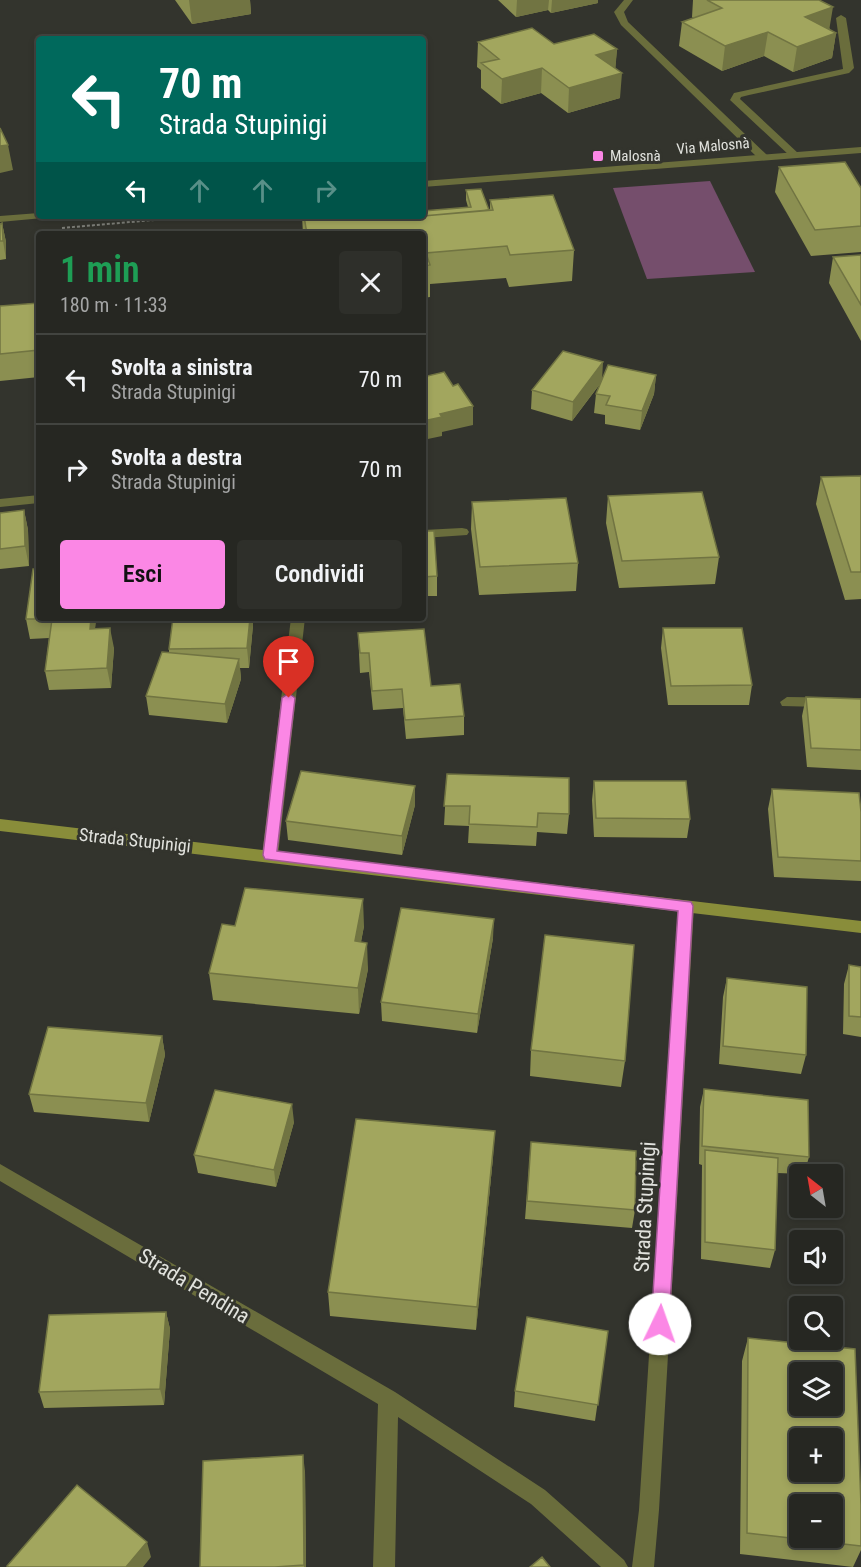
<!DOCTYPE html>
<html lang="it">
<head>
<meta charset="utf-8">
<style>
  :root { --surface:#262722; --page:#2e2f2a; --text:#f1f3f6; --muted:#a4a5a5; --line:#424440; --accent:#fb87e5 }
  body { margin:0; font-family:"Roboto Condensed",sans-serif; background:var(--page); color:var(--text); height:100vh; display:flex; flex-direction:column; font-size:22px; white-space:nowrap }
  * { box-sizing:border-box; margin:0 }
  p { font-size:20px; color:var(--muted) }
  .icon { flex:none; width:33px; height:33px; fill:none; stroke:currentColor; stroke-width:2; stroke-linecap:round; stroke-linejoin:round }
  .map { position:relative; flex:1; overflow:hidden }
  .panel { position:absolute; left:36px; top:231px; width:390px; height:390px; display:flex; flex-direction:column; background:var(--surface); border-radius:6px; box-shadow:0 3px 9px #0003,0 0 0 2px var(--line) }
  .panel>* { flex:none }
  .top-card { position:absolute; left:36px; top:36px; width:390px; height:183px; border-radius:6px; box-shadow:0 3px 9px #0003,0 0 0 2px var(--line); background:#00695c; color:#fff; overflow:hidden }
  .needle { width:39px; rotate:329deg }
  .buttons { position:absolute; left:789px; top:1164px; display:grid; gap:12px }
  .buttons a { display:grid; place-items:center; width:54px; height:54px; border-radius:6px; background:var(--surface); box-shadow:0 3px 9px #0003,0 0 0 2px var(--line); font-size:30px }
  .pin { position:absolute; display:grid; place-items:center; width:51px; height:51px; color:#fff; margin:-62px -26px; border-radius:50% 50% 50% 0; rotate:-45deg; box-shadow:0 0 6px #0007 }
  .pin .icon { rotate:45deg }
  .me { position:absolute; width:66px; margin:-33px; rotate:3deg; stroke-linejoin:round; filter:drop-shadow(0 0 4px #0008) }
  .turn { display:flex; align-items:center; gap:21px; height:126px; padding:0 24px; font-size:27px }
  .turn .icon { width:78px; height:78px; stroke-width:2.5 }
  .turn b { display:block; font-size:42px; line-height:51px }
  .lanes { display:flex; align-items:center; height:57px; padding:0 24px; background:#0003; justify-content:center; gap:30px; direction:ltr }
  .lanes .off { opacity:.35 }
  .round { display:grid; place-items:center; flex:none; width:63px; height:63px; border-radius:6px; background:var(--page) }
  .overview { display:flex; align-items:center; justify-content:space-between; height:102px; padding:0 24px }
  h1 { font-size:36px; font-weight:600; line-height:45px; color:#1e9e55 }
  .primary-button { display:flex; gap:12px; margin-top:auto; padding:12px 24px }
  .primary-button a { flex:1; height:69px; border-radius:6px; background:var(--accent); color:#111; font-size:24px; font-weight:600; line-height:69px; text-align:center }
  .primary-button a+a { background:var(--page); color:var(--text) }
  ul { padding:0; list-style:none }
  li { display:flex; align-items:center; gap:18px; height:90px; padding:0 24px; border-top:2px solid var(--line) }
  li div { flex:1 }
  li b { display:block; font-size:22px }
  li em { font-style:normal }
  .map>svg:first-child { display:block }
  .green { fill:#754e6c }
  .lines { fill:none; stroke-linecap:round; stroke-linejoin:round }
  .path { stroke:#7f807a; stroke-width:2; stroke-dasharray:3 2; stroke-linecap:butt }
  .lane { fill:#6a6d3c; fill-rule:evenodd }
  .street { fill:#6a6d3c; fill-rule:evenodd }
  .secondary { fill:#898d3a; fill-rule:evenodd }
  .wall { fill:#8b8f51 }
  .shaded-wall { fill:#717442 }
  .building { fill:#a2a65e; stroke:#717442; stroke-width:1.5; fill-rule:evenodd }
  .route { fill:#fb87e5; stroke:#a35895; stroke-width:1.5 }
  .poi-dot { fill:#fb87e5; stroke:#33342d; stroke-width:2 }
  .labels { text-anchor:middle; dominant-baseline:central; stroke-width:6; stroke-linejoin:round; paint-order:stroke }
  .far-street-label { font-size:15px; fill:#e1e2dd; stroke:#33342d }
  .far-poi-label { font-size:15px; fill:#e1e2dd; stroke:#33342d; text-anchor:start }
  .street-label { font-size:18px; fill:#e1e2dd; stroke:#33342d }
  .near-street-label { font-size:21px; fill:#e1e2dd; stroke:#33342d }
</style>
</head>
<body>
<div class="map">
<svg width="861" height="1567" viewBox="0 0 861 1567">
  <rect width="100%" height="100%" fill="#33342d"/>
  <path class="green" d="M710,181l45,91 -108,7 -34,-91z"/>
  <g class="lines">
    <path class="path" d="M62,228l137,-12"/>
    <path class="lane" d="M624,0h9l-9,12 4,10 139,133v4h-8l-138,-134 -7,-13z
      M841,15l5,3 8,50 -5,5 -100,22 -8,2 -1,2 59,55 -9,2 -60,-56 4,-7 109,-24 -7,-51z"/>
    <path class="street" d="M861,147v6l-438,34v-6z
      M39,213v3h5l-1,2 -43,4v-6z
      M39,495v8l-39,4v-8z
      M462,528l5,1 2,3 -2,3 -44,3v-8z
      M291,618h14l-27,237 -3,4h-10l-3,-4z
      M787,697l74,1v10l-79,-2 -2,-4z
      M686,901l6,2 2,4 -35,603 -5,57h-22l7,-57 39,-603 2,-4z
      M0,1164l395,228 150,98 79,70 4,7h-27l-70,-63 -133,-87 -3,150h-22l5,-163 -378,-223z"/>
    <path class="secondary" d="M0,819l861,102v12l-861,-102z"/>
  </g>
  <path class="wall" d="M175,0h75l1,14 -59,10z
    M498,0h100v3l-47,10 -3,-3 -32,7z
    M693,0h126l11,30 6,3 -4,25 -39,14 -29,-16 -42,15 -43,-25 3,-24 11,-4 -1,-1z
    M478,42l76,2 63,5 -2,20 5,29 -52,15 -27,-20 -40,11 -20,-16v-18l-4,-3z
    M779,167l82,21v64l-50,4 -36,-64z
    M466,190l23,20h1v-10l84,50 -2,31 -63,6 -3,-9 -76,6v13l-7,1v-64h-120l-1,-18h121l45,-9 -2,-7z
    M2,223l4,19v17l-6,1v-36z
    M861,255v86l-32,-58 4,-26z
    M39,303v74l-39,4v-75z
    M656,375l-2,19 -14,36 -35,-6v-9l-11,-2 2,-19 4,-10 -28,37 -41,-12 1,-19 70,-11z
    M861,476v123l-16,1 -29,-96 5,-27z
    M608,496l111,61 -4,27 -96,4 -13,-65z
    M472,502l106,61 -2,28 -97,4 -8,-66z
    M24,510l4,20 1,36 -29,3v-56z
    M423,531l14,45v20h-14z
    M39,618h57l-1,11 19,19 -3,40 -62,2 -4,-19 4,-33 -19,1 -4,-20z
    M167,618h85l1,7 -4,43h-9l1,11 -14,44 -78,-8 -3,-19 23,-44v-3l4,-30h-6z
    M663,628l89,57 -3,20h-81l-7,-57z
    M358,633l73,53 33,30v19l-58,4 -3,-31 -30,2 -4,-38 -9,1z
    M806,697l55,2v71l-54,-3 -5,-51z
    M447,774l122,40 -2,20 -30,-2 -1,14 -68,-3 1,-17 -25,-1z
    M594,781l96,38 -3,19 -93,-1 -2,-37z
    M772,789l89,23v69l-87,-4 -6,-68z
    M415,805l-13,50 -114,-15 -2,-19z
    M235,926h129l-3,16 7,27 -9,45 -146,-14 -4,-27z
    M493,938l-16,95 -95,-12 -1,-19z
    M849,965l12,2v70l-18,-3 1,-50z
    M727,978l79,77 -5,19 -82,-10 4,-67z
    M162,1036l3,19 -16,67 -115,-10 -5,-18z
    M531,1050l94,11 -4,26 -91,-11z
    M704,1089l105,68 -5,17 -27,-1 -2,77 -5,18 -69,-9 1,-94 -3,-1 1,-57z
    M294,1122l-18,65 -78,-14 -4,-18z
    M531,1142l104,68 -3,18 -107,-9z
    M493,1157l-17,173 -146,-14 -2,-24z
    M166,1312l4,17 -6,76 -120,3 -5,-16z
    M608,1331l-13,90 -81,-14 1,-16z
    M748,1338l113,167v45l-8,17 -113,-13 2,-193z
    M305,1471l1,96h-106z"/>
  <path class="shaded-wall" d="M189,0h61l1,14 -59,10z
    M517,0h32l-1,10 -32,7z
    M552,0h46v3l-47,10z
    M833,7l-4,24 -24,-14z
    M768,32l-4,24 -42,15 3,-25z
    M836,33l-4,25 -39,14 4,-25z
    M617,49l-2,25 -19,-19z
    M542,68l-1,25 -40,11 1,-25z
    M622,73l-2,25 -52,15 1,-25z
    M8,145l5,25 -13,3v-27z
    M2,223l4,19v17l-3,-18z
    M603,362l-1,19 -30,40 1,-19z
    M656,375l-2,19 -14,36 2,-19z
    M473,406v19l-31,7v4l-19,4v-19l17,-7z
    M24,510l4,20 1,36 -4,-20z
    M91,618h5l-3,30 -3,-19z
    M250,618h2l1,7 -4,43 -2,-20z
    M110,628l4,20 -3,40 -4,-20z
    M239,659l2,20 -14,44 -2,-19z
    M415,786v19l-13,50v-19z
    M363,899l1,27 -8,41 -1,-26z
    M494,919l-1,19 -16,95 1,-19z
    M367,943l1,26 -9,45 -1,-26z
    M162,1036l3,19 -16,67 -3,-19z
    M292,1104l2,18 -18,65 -2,-17z
    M495,1131l-2,26 -17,173 1,-23z
    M166,1312l4,17 -6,76 -4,-16z
    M303,1455l2,16 1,96h-2z
    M147,1542l4,15 -8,10h-17z"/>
  <path class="building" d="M707,0h112l14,7 -28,10 31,16 -39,14 -29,-15 -43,14 -43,-24 40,-14z
    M532,28l22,16 40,-10 23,15 -21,6 26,18 -53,15 -27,-20 -40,11 -21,-16 18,-4 -21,-17z
    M0,128l8,17 -8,1z
    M845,162l16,26v38l-46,4 -36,-63z
    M481,189l8,21 -66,6v-5l48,-4 -5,-17z
    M553,195l21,55 -64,5 -3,-9 -81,7 4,12 -7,1v-32h-116l-3,-18h119l70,-6 -3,-10z
    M2,223l1,18h-3v-17z
    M861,255v50l-28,-48z
    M39,303v47l-39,4v-48z
    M563,351l40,11 -30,40 -41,-12z
    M608,365l48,10 -14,36 -36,-6 4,-9 -14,-2z
    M444,372l9,14 5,-2 15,22 -33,8 2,3 -19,4v-44z
    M861,476v96h-10l-30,-95z
    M702,492l17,65 -97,4 -14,-65z
    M566,498l12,65 -98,4 -8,-65z
    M24,510l1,36 -25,3v-36z
    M423,531h11l3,45 -14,1z
    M33,569h6v49h52l-1,11 20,-1 -3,40 -62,3 7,-52h-26z
    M173,618h77l-3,30 -78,1z
    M663,628h79l10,57 -81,1z
    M424,629l7,57 29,-2 4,32 -59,4 -3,-31 -30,2 -3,-38h-9l-2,-20z
    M162,652l77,7 -14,45 -79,-8z
    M806,697l55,2v51l-50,-2z
    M301,771l114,15 -13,50 -116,-15z
    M447,774l122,4v36l-31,-1 -1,14 -68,-3 1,-18h-26z
    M594,781h92l4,38 -94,-1z
    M772,789l87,4 2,19v49l-83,-4z
    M245,888l118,11 -8,42 12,2 -9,45 -149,-15 13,-49 13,2z
    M401,908l93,11 -16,95 -97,-12z
    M545,935l89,10 -9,116 -94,-11z
    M849,965l12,2v50l-12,-1z
    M727,978l80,9 -1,68 -83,-9z
    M48,1027l114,9 -16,67 -117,-9z
    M704,1089l104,11 1,57 -107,-11z
    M215,1090l77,14 -18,66 -80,-15z
    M356,1119l139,12 -18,176 -149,-15z
    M531,1142l105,9 -1,59 -108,-9z
    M705,1150l73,8 -3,92 -70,-8z
    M166,1312l-6,77 -121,3 10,-77z
    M527,1317l81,14 -10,74 -83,-14z
    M748,1338l107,11 6,156v41l-114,-13zM800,1372h32v34h-32zM800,1438h32v34h-32zM800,1504h32v34h-32z
    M303,1455l1,110 -29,2h-75l3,-106z
    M77,1485l70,57 -21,25h-117l-2,-1z
    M542,1557l8,10h-20z"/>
  <path class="route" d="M289,693l6,5 -18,153 414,51 2,4 -24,418 -3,6 -6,3 -6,-3 -3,-6 27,-413 -413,-52 -2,-4 19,-157z"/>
  <rect class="poi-dot" x="592" y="150" width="12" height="12" rx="3"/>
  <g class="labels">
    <g class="far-street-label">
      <text transform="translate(713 146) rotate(-5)">Via Malosnà</text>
    </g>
    <g class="far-poi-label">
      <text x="610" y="156">Malosnà</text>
    </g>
    <g class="street-label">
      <text transform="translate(135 840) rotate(6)">Strada Stupinigi</text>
    </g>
    <g class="near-street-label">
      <text transform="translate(645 1207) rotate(-87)">Strada Stupinigi</text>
      <text transform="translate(194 1286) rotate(31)">Strada Pendina</text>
    </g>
  </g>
</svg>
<div class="buttons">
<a><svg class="needle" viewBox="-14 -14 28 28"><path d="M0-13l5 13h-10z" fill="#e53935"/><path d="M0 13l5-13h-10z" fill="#a4a5a5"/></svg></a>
<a><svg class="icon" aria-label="sound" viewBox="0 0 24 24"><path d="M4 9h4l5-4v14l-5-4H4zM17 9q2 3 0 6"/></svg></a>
<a><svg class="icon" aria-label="search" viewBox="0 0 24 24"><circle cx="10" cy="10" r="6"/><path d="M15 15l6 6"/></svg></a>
<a><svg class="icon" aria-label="layers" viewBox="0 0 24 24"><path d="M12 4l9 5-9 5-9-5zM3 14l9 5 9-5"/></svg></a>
<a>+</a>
<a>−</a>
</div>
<div class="pin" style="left:289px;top:698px;background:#d93025"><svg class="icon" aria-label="arrive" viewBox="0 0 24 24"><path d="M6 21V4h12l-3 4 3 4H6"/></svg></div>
<svg class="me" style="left:660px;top:1324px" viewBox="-20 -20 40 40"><circle r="19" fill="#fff"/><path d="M0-13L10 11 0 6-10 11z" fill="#fb87e5"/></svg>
<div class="top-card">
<div class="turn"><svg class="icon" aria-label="left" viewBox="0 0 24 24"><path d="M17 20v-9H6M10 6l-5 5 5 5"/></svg><div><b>70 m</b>Strada Stupinigi</div></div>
<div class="lanes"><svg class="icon" aria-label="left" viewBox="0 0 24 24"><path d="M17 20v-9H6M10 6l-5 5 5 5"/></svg><svg class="icon off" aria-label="ahead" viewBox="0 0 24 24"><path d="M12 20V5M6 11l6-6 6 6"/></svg><svg class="icon off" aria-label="ahead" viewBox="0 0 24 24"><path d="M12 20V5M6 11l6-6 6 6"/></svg><svg class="icon off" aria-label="right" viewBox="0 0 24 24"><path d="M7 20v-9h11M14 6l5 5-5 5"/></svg></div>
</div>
<section class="panel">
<div class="overview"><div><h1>1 min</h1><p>180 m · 11:33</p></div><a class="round"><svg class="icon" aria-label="close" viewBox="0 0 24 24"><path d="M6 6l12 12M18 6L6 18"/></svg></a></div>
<ul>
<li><svg class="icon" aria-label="left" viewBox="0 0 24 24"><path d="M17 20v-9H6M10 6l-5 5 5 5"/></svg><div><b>Svolta a sinistra</b><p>Strada Stupinigi</p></div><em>70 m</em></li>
<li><svg class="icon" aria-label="right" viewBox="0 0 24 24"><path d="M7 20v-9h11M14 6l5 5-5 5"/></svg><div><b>Svolta a destra</b><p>Strada Stupinigi</p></div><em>70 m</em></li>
</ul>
<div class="primary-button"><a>Esci</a><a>Condividi</a></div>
</section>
</div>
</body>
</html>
